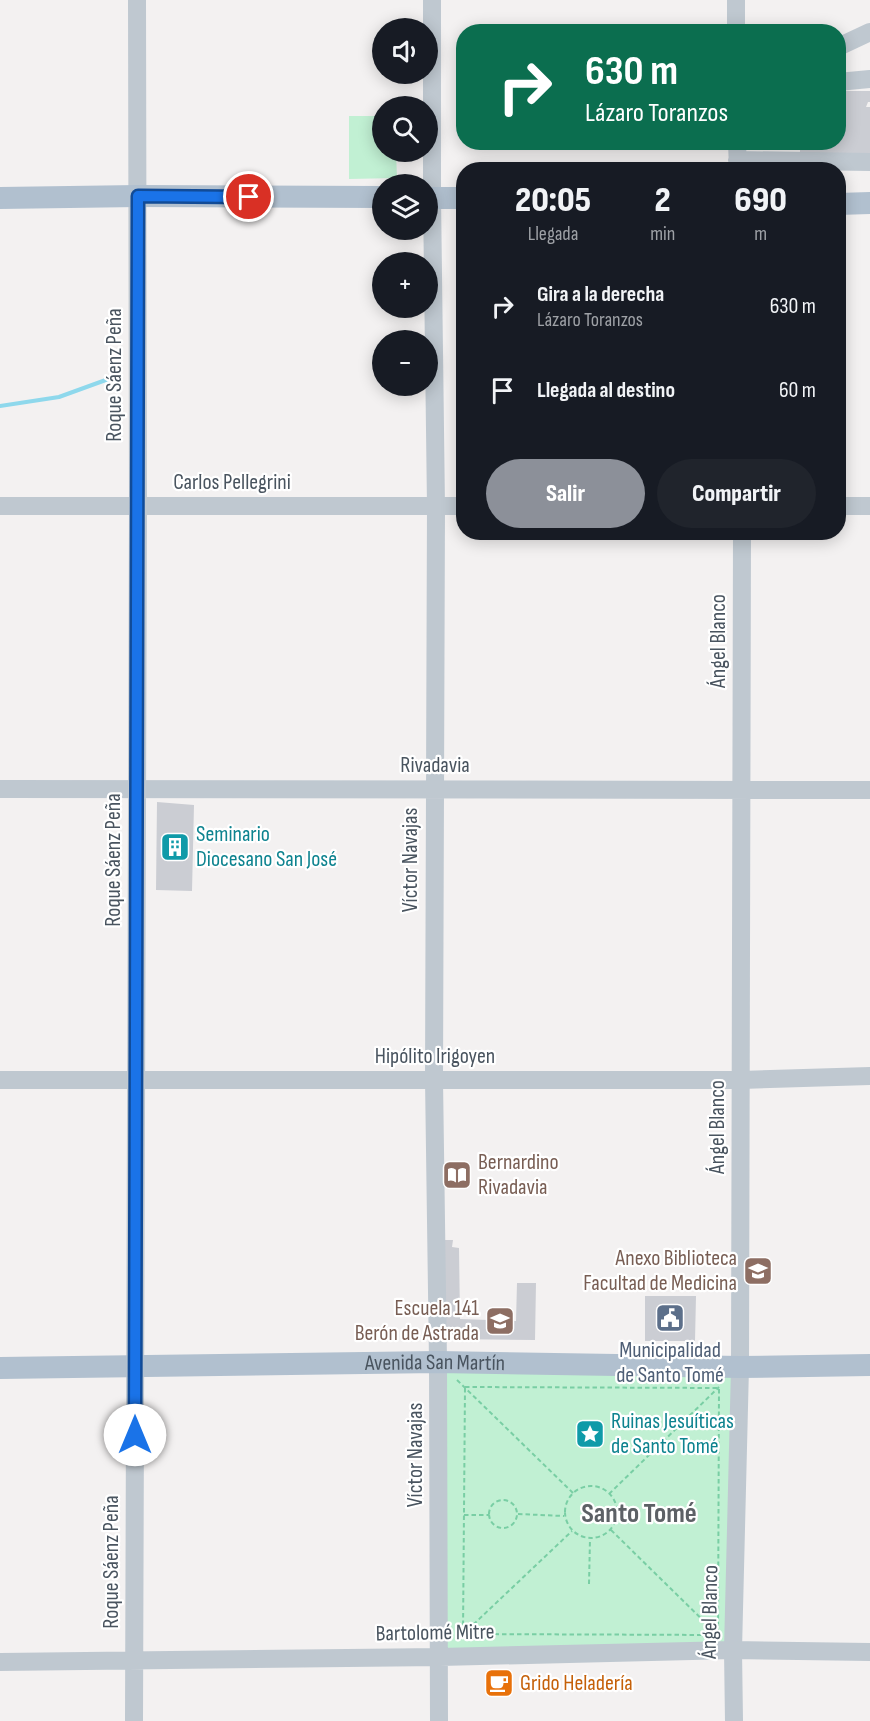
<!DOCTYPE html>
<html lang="es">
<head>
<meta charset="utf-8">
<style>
  :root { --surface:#171b24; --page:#20242c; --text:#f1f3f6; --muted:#9ea1a6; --accent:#8c9099 }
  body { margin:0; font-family:"Sofia Sans Condensed",sans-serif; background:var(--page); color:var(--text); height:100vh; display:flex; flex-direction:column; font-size:22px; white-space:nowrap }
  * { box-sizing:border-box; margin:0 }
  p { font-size:20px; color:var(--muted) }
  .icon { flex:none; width:33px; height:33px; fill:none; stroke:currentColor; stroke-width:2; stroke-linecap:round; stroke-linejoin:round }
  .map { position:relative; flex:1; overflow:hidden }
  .details { position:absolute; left:456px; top:162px; width:390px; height:378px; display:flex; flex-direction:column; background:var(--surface); border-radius:24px; box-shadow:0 3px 15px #0003 }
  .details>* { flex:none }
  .guide { position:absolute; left:456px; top:24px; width:390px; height:126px; border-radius:24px; box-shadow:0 3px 15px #0003; background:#0b6e4f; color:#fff; overflow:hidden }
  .fabs { position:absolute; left:372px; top:18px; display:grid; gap:12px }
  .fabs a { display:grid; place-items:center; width:66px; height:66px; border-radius:50%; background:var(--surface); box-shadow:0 3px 15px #0003; font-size:30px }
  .pin { position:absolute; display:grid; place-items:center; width:51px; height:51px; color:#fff; margin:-26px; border:3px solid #fff; border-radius:50%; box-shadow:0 2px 6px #0007 }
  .me { position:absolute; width:66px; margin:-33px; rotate:0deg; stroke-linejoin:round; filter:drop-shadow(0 0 4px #0008) }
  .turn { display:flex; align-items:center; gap:21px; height:126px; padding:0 30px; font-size:27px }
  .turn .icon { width:78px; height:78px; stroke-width:2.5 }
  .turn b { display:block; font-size:42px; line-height:51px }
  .eta { display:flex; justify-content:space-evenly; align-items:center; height:102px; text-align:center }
  .eta b { font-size:36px; font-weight:800; line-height:42px }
  .action { display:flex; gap:12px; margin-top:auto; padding:12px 30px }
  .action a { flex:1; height:69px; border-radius:36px; background:var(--accent); color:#fff; font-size:24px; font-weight:800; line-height:69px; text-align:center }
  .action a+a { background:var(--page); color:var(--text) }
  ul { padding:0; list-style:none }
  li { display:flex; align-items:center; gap:18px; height:84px; padding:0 30px }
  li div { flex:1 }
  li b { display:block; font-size:22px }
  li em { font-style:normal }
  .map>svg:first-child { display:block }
  .green { fill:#c1f0d3 }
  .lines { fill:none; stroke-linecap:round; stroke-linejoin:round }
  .stream { stroke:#8ed8ec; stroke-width:4 }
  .building { fill:#cbcdd3 }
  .path { stroke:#79cea4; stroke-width:2; stroke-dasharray:4.5 3; stroke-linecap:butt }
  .minor { stroke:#bfc8d0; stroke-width:18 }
  .major { stroke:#b1c0cf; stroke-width:22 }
  .route-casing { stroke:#114b97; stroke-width:15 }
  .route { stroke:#1a73e8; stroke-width:10 }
  .labels { text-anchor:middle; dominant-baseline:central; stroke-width:4.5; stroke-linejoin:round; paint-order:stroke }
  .street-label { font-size:22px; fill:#49545f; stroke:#fff }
  .culture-label { font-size:22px; fill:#0d838f; stroke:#fff; text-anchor:start }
  .education-label { font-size:22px; fill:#785e54; stroke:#fff; text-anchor:end }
  .service-label { font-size:22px; fill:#4e5e75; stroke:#fff }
  .food-label { font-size:22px; fill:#c56008; stroke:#fff; text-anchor:start }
  .district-label { font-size:28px; font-weight:bold; fill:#5d6166; stroke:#fff }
</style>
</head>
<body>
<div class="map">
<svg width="870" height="1721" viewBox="0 0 870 1721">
  <rect width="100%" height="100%" fill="#f3f1f1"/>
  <path class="green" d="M349,116h33v36h14l1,26 -48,1z
    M438,1362l302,5 -7,283 -293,7z"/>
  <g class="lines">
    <path class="stream" d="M0,406l59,-9 55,-20"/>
  </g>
  <path class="building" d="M838,91h32v11h-2l-2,5h4v47l-70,-1v-11h38z
    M157,802l37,3 -2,86 -36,-1z
    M445,1240h8l-1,7 7,1 1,71 56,2 1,-38h19l-1,57 -87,-1 -3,-5z
    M645,1296h51l-1,45h-50z"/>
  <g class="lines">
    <path class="path" d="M457,1380l116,113
      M465,1387l254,1 -1,247 -255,-1z
      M565 1512a26 26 0 1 1 52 0a26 26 0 1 1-52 0Z
      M609,1494l110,-107
      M489 1514a14 14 0 1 1 28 0a14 14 0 1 1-28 0Z
      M518,1514l46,2
      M464,1515h25
      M611,1530l107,105
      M589,1584l1,-45
      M457,1640l115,-109"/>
    <path class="minor" d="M432,0v198l4,308 -2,573 4,283 1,359
      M736,0v32
      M838,47l32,-15
      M838,82l32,-3
      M737,142l1,28
      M737,160l133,2
      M0,506h464
      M838,506h32
      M0,789l870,1
      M0,1080h741l129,-4
      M0,1662l440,-5 293,-7 137,2
      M134,1721l4,-1215 -1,-506
      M734,1721l-1,-71 7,-283 2,-835"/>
    <g class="major">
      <path d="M0,198l138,-2 244,1"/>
      <path d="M428,198h36"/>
      <path d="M838,204l32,-1"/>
      <path id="s1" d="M0,1368l438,-6 302,5 130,-2"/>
    </g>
  </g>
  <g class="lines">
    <g class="route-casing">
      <path id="route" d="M135,1435l3,-1239 111,1"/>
    </g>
    <use href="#route" class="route"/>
  </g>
  <defs>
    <g id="building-square" transform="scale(1.5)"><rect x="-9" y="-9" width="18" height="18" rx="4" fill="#0f9aa8" stroke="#fff"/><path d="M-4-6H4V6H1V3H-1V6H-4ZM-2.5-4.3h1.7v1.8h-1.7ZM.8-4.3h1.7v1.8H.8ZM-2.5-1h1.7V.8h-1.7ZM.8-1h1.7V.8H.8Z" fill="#fff"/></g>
    <g id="library-square" transform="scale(1.5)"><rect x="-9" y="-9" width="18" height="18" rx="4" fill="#8d6e63" stroke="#fff"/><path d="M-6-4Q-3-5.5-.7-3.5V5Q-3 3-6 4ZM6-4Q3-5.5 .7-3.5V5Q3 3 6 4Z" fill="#fff"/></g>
    <g id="university-square" transform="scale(1.5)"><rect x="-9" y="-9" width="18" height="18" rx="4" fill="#8d6e63" stroke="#fff"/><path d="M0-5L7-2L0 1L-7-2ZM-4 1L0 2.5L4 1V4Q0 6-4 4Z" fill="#fff"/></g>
    <g id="civic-square" transform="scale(1.5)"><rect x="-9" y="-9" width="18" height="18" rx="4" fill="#5c6f8a" stroke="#fff"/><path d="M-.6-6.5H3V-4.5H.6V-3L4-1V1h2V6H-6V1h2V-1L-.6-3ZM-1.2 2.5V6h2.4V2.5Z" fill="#fff"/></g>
    <g id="school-square" transform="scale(1.5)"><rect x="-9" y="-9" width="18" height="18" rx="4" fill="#8d6e63" stroke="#fff"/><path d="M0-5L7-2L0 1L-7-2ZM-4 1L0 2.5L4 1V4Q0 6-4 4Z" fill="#fff"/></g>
    <g id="sight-square" transform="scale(1.5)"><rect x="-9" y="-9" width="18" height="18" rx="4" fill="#0f9aa8" stroke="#fff"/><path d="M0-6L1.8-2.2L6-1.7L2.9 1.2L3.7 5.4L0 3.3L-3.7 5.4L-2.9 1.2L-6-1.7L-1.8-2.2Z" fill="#fff"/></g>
    <g id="cafe-square" transform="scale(1.5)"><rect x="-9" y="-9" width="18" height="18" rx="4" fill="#e8710a" stroke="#fff"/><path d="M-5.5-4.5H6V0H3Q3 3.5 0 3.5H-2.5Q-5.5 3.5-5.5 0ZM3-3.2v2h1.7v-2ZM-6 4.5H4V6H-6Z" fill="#fff"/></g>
  </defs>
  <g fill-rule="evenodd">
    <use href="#building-square" x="175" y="847"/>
    <use href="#library-square" x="457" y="1175"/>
    <use href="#university-square" x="758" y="1271"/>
    <use href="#civic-square" x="670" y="1318"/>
    <use href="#school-square" x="500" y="1321"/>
    <use href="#sight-square" x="590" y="1434"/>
    <use href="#cafe-square" x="499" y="1683"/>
  </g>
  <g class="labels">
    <g class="street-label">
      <text transform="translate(114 375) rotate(-90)">Roque Sáenz Peña</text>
      <text x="232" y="482">Carlos Pellegrini</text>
      <text transform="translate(718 641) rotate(-90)">Ángel Blanco</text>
      <text x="435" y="765">Rivadavia</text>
      <text transform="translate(113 860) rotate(-90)">Roque Sáenz Peña</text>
      <text transform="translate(410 860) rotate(-90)">Víctor Navajas</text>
      <text x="435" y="1056">Hipólito Irigoyen</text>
      <text transform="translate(717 1127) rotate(-90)">Ángel Blanco</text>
      <text stroke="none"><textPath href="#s1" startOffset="435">Avenida San Martín</textPath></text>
      <text transform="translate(415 1455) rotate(-90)">Víctor Navajas</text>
      <text transform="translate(111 1562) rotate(-90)">Roque Sáenz Peña</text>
      <text transform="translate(710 1612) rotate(-89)">Ángel Blanco</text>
      <text transform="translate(435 1633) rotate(-1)">Bartolomé Mitre</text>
    </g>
    <g class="culture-label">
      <text x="196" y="834">Seminario<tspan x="196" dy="25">Diocesano San José</tspan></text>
      <text x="611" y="1421">Ruinas Jesuíticas<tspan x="611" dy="25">de Santo Tomé</tspan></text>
    </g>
    <g class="education-label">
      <text x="478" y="1162" text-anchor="start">Bernardino<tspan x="478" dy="25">Rivadavia</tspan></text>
      <text x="737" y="1258">Anexo Biblioteca<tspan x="737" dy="25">Facultad de Medicina</tspan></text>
      <text x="479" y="1308">Escuela 141<tspan x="479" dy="25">Berón de Astrada</tspan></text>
    </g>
    <g class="service-label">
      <text x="670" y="1350">Municipalidad<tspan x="670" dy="25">de Santo Tomé</tspan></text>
    </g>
    <g class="food-label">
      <text x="520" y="1683">Grido Heladería</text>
    </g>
    <g class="district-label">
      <text x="639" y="1513">Santo Tomé</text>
    </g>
  </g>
</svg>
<div class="fabs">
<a><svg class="icon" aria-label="sound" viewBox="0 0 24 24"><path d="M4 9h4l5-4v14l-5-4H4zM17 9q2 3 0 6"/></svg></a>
<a><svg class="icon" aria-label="search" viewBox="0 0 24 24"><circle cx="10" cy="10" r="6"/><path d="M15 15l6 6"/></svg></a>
<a><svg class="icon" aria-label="layers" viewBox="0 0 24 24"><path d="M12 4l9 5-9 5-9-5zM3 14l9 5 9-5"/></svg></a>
<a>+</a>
<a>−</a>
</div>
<div class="pin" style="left:249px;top:197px;background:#d93025"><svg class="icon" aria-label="arrive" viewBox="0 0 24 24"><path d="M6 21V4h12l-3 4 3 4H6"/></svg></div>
<svg class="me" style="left:135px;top:1435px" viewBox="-20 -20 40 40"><circle r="19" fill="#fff"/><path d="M0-13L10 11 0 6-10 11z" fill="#1a73e8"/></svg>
<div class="guide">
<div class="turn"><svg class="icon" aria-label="right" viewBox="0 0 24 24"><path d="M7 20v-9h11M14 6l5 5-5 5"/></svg><div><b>630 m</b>Lázaro Toranzos</div></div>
</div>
<section class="details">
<div class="eta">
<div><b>20:05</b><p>Llegada</p></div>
<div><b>2</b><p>min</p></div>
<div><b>690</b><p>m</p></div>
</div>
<ul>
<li><svg class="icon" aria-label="right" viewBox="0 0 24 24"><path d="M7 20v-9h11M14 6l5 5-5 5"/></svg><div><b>Gira a la derecha</b><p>Lázaro Toranzos</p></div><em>630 m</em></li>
<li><svg class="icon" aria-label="arrive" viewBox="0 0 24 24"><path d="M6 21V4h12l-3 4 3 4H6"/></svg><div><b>Llegada al destino</b></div><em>60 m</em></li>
</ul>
<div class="action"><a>Salir</a><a>Compartir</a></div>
</section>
</div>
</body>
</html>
